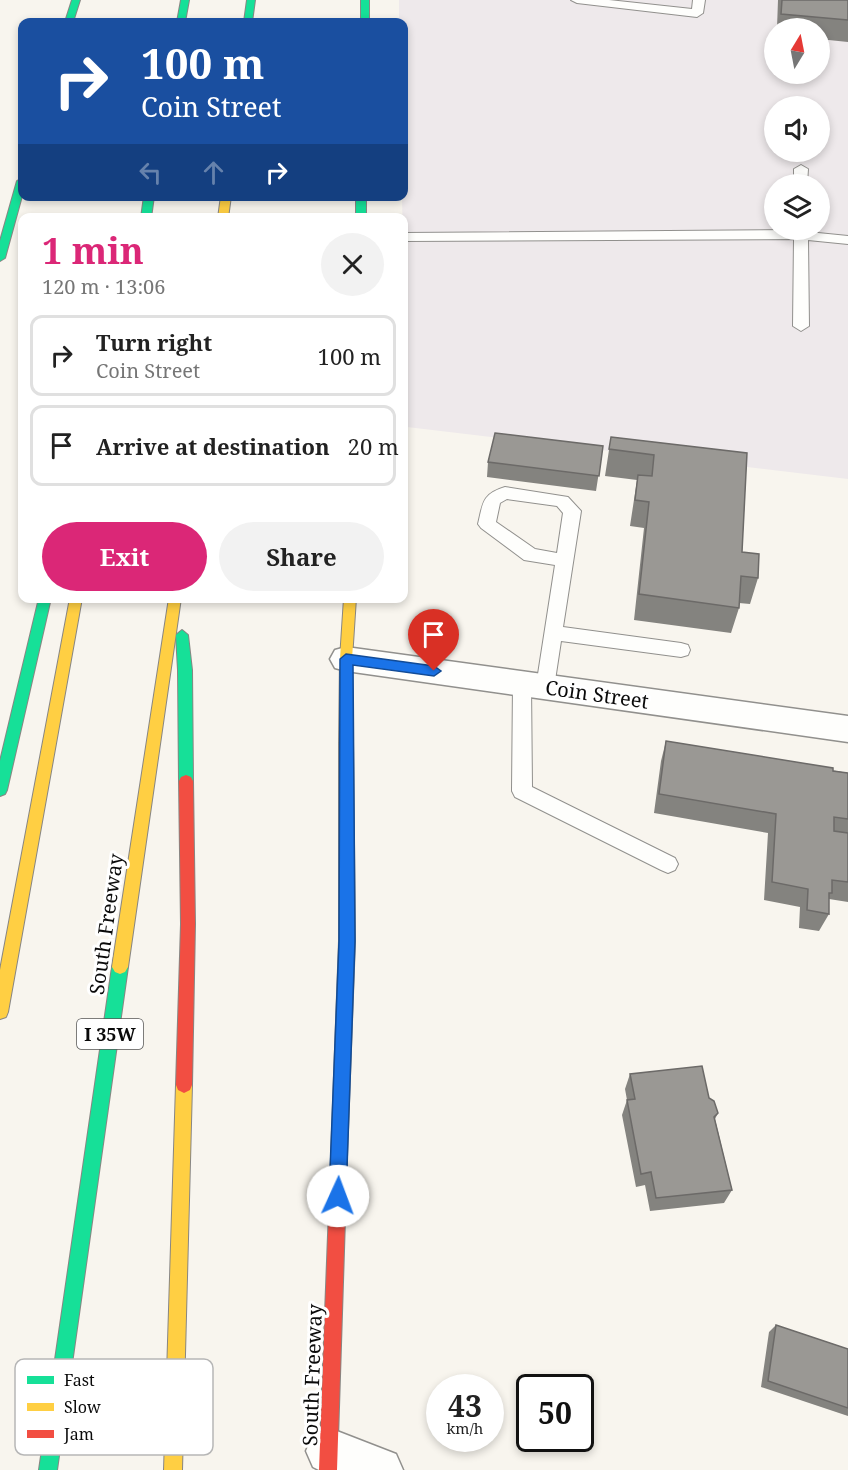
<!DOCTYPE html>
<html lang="en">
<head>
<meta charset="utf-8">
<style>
  :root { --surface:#fff; --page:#f2f2f2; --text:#222; --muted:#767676; --line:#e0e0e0; --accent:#db2777 }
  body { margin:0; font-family:"Noto Serif",serif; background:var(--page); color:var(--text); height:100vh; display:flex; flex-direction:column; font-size:22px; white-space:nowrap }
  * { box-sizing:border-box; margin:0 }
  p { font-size:20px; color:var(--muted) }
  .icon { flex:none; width:33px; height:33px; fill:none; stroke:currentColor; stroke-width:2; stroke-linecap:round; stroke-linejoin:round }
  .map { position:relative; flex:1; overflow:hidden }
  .details { position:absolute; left:18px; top:213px; width:390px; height:390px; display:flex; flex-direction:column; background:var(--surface); border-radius:12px; box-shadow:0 3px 9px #0003 }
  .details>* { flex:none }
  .guide { position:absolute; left:18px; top:18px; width:390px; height:183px; border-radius:12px; box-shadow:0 3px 9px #0003; background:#1a4fa0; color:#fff; overflow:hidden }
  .needle { width:39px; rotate:10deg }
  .fabs { position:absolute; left:764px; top:18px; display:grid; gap:12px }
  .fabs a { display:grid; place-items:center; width:66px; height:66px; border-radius:50%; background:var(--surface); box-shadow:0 3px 9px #0003; font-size:30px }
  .speed { position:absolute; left:426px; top:1374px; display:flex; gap:12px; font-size:30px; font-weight:700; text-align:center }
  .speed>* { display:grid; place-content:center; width:78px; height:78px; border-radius:50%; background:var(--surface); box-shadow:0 3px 9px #0003; line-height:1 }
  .speed small { font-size:15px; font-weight:400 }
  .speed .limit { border:3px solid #111; border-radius:9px; background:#fff; color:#111 }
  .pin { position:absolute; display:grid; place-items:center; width:51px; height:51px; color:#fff; margin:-62px -26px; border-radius:50% 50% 50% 0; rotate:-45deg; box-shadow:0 0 6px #0007 }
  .pin .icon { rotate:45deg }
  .me { position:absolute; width:66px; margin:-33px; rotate:2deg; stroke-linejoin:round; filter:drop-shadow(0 0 4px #0008) }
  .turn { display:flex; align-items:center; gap:21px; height:126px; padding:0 24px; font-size:27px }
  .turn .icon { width:78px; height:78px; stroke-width:2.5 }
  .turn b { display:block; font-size:42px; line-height:51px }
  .lanes { display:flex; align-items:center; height:57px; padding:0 24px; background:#0003; justify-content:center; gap:30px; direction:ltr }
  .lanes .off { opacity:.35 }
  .round { display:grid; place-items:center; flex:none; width:63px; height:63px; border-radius:32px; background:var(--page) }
  .headline { display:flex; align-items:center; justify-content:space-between; height:102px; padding:0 24px }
  h1 { font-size:36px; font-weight:700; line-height:45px; color:var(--accent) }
  .button { display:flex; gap:12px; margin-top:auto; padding:12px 24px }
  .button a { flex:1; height:69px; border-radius:36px; background:var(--accent); color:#fff; font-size:24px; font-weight:700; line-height:69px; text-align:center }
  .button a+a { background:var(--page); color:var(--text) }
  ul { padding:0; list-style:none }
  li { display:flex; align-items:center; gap:18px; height:81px; margin:0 12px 9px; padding:0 12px; border:3px solid var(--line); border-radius:12px }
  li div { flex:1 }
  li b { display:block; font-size:22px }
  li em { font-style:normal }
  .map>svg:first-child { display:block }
  .industrial { fill:#eee9eb; fill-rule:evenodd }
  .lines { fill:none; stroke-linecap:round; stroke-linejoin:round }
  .lane-casing { stroke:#91908d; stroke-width:2 }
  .street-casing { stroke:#91908d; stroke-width:3 }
  .fast-casing { stroke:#888683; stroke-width:2 }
  .slow-casing { stroke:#888683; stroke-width:2 }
  .jam-casing { stroke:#888683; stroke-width:2 }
  .lane { fill:#fefefc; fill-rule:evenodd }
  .street { fill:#fefefc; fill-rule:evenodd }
  .fast { fill:#16e098; fill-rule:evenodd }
  .slow { fill:#ffcf43; fill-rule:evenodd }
  .jam { fill:#f24e42; fill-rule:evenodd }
  .wall { fill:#84837f }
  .building { fill:#9a9894; stroke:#6c6a68; stroke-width:1.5 }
  .route { fill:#1a73e8; stroke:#114b97; stroke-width:1.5 }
  .labels { text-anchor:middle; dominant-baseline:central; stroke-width:6; stroke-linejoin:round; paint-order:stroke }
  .shield { fill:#fff; stroke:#545454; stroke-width:1.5 }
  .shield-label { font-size:18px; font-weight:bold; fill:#0a0a0a }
  .street-label { font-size:20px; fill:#0a0a0a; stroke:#fff }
  .key { fill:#fff; stroke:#b6b6b6; stroke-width:1.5 }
  .key-label { font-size:16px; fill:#0a0a0a }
</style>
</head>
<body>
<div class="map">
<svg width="848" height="1470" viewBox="0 0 848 1470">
  <rect width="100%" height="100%" fill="#f8f5ee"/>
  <path class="industrial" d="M399,0h449v479l-441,-52 -5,-230 2,-175h-5zM774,28h45v46h-45zM774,106h45v46h-45zM774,184h45v46h-45z"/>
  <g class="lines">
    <g class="lane-casing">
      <path id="lane" d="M571,0h38l83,9 1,-9h12l-2,13 -6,4 -120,-14z
        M801,165l7,4 -1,15h-13v-15z
        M794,230h14v2l40,4v8l-40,-4 1,86 -8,5 -8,-5 1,-87 -390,2v-8z
        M505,487l63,10 13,14 -18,116 118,16 7,2 2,5 -2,5 -7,2 -120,-16 -7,46 -2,5 -7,2 -7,-2 -2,-5 19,-122 -31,-5 -43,-32 -3,-4c5,-21 4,-30 27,-37zM507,499l50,7 6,7 -6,40 -22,-4 -39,-27 4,-19z
        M522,677l7,2 2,5 1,103 143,71 3,6 -3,6 -7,3 -7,-3 -146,-73 -3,-6 1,-107 2,-5z"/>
    </g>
    <g class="street-casing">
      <path id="street" d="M346,647l502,69v26l-502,-71 -11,-3 -5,-9 5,-9z
        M329,1428l67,26 7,16h-84l-6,-3 -7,-16 7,-16z"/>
    </g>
    <g class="fast-casing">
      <path id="fast" d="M72,0h8l-7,22h-8z
        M181,0h8l-4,22h-8z
        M247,0h8l-3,22h-8z
        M361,0h8v22h-8z
        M22,178v18l-17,62 -5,3v-20l17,-60z
        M144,196h10l-3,22h-10z
        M356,196h10v22h-10z
        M39,598h12l-44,192 -2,4 -5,2v-35z
        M182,630l6,5 4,35 1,111 -2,4h-10l-2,-4 -1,-111 -2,-35z
        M346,738l5,2 2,4 2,197 -8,216 -2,6 -6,2 -6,-2 -2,-6 8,-216v-197l2,-4z
        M120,960l5,2 3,5 -71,503h-18l73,-503 3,-5z"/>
    </g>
    <g class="slow-casing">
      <path id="slow" d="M221,196h10l-3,22h-10z
        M70,598h12l-74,414 -2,5 -6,2v-49z
        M169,598h12l-53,369 -3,5 -5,2 -5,-2 -3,-5z
        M344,598h12l-4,61 1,85 -2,4h-10l-2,-4 1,-85z
        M184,1077l6,3 2,5 -10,385h-18l12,-385 2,-5z"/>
    </g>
    <g class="jam-casing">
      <path id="jam" d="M186,775l5,2 2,4 2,143 -3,161 -2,5 -6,3 -6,-3 -2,-5 5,-161 -2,-143 2,-4z
        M339,1149l6,2 2,6 -10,313h-18l12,-313 2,-6z"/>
    </g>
    <use href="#lane" class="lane"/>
    <use href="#street" class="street"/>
    <use href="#fast" class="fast"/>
    <use href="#slow" class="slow"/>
    <use href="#jam" class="jam"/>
  </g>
  <path class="wall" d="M778,0h70v42l-29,-3v-11h-42z
    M611,437l136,16 -5,99 16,26 -8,26 -11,-1v5l-8,25 -97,-13 10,-92 -14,-2 7,-46 -32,-4z
    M603,446l-7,45 -109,-14 1,-15z
    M666,741l182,32v129l-19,-3v15l-10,17 -20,-3 1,-21 -36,-7 4,-67 -114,-20 7,-52z
    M630,1074l79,24 9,15 -3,6 17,71 -8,13 -74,8 -5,-26 -9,2 -14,-72 5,-15 -2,-11z
    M776,1325l72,24v67l-87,-29 8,-55z"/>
  <path class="building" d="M782,0h66v20l-67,-6z
    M495,433l108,13 -4,30 -111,-14z
    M611,437l136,16 -5,99 17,2 -1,24 -17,-2 -2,32 -100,-14 10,-92 -14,-2 3,-25 14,1 2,-21 -45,-6z
    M666,741l167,27v3l15,2v46l-14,-2v14l14,2v49l-16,-2v13h-3v21l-22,-4 1,-21 -36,-7 4,-68 -117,-20z
    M702,1066l7,32 5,3 4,12 -4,4 18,73 -76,8 -5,-26 -10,2 -14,-74 8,-1 -5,-25z
    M776,1325l72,24v59l-80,-27z"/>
  <path class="route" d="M346,654l88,12 7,5 -7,5 -81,-11 2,276 -9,255 -2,6 -6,3 -6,-3 -3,-6 10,-255 1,-282z"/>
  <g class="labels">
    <rect class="shield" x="77" y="1019" width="66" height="30" rx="4.5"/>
    <g class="shield-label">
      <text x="110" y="1034">I 35W</text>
    </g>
    <g class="street-label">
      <text transform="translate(597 694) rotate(8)">Coin Street</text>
      <text transform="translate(106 924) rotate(-82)">South Freeway</text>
      <text transform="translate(312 1375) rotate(-88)">South Freeway</text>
    </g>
  </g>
  <rect x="15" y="1359" width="198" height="96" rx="9" class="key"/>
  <rect x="27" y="1376" width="27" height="8" fill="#16e098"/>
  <rect x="27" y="1403" width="27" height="8" fill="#ffcf43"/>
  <rect x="27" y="1430" width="27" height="8" fill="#f24e42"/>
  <g class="key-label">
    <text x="64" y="1386">Fast</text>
    <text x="64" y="1413">Slow</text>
    <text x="64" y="1440">Jam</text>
  </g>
</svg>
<div class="fabs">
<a><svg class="needle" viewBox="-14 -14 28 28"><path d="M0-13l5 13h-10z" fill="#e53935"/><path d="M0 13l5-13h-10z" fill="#767676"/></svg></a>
<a><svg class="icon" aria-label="sound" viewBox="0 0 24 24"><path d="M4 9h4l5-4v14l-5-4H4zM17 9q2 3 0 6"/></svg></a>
<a><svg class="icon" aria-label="layers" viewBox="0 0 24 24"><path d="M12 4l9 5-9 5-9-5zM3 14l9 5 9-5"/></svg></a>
</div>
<div class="speed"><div>43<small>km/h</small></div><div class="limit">50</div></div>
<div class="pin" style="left:434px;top:671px;background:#d93025"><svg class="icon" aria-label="arrive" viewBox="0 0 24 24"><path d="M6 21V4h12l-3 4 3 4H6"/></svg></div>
<svg class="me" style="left:338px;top:1196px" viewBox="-20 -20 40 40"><circle r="19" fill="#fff"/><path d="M0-13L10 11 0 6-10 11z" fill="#1a73e8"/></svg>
<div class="guide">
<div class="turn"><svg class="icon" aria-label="right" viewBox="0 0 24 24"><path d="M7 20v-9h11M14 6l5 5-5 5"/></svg><div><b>100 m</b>Coin Street</div></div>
<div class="lanes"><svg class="icon off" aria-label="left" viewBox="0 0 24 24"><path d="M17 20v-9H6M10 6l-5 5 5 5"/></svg><svg class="icon off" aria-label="ahead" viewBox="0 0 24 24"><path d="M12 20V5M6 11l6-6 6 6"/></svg><svg class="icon" aria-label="right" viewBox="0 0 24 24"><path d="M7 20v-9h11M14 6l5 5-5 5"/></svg></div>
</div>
<section class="details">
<div class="headline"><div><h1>1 min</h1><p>120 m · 13:06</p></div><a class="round"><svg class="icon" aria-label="close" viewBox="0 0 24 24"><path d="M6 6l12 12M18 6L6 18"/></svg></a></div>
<ul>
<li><svg class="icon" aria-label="right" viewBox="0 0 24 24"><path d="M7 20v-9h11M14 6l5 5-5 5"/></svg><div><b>Turn right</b><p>Coin Street</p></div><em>100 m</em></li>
<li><svg class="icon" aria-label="arrive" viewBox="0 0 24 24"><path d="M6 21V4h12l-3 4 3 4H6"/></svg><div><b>Arrive at destination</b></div><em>20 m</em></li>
</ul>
<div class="button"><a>Exit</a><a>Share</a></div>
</section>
</div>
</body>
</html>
